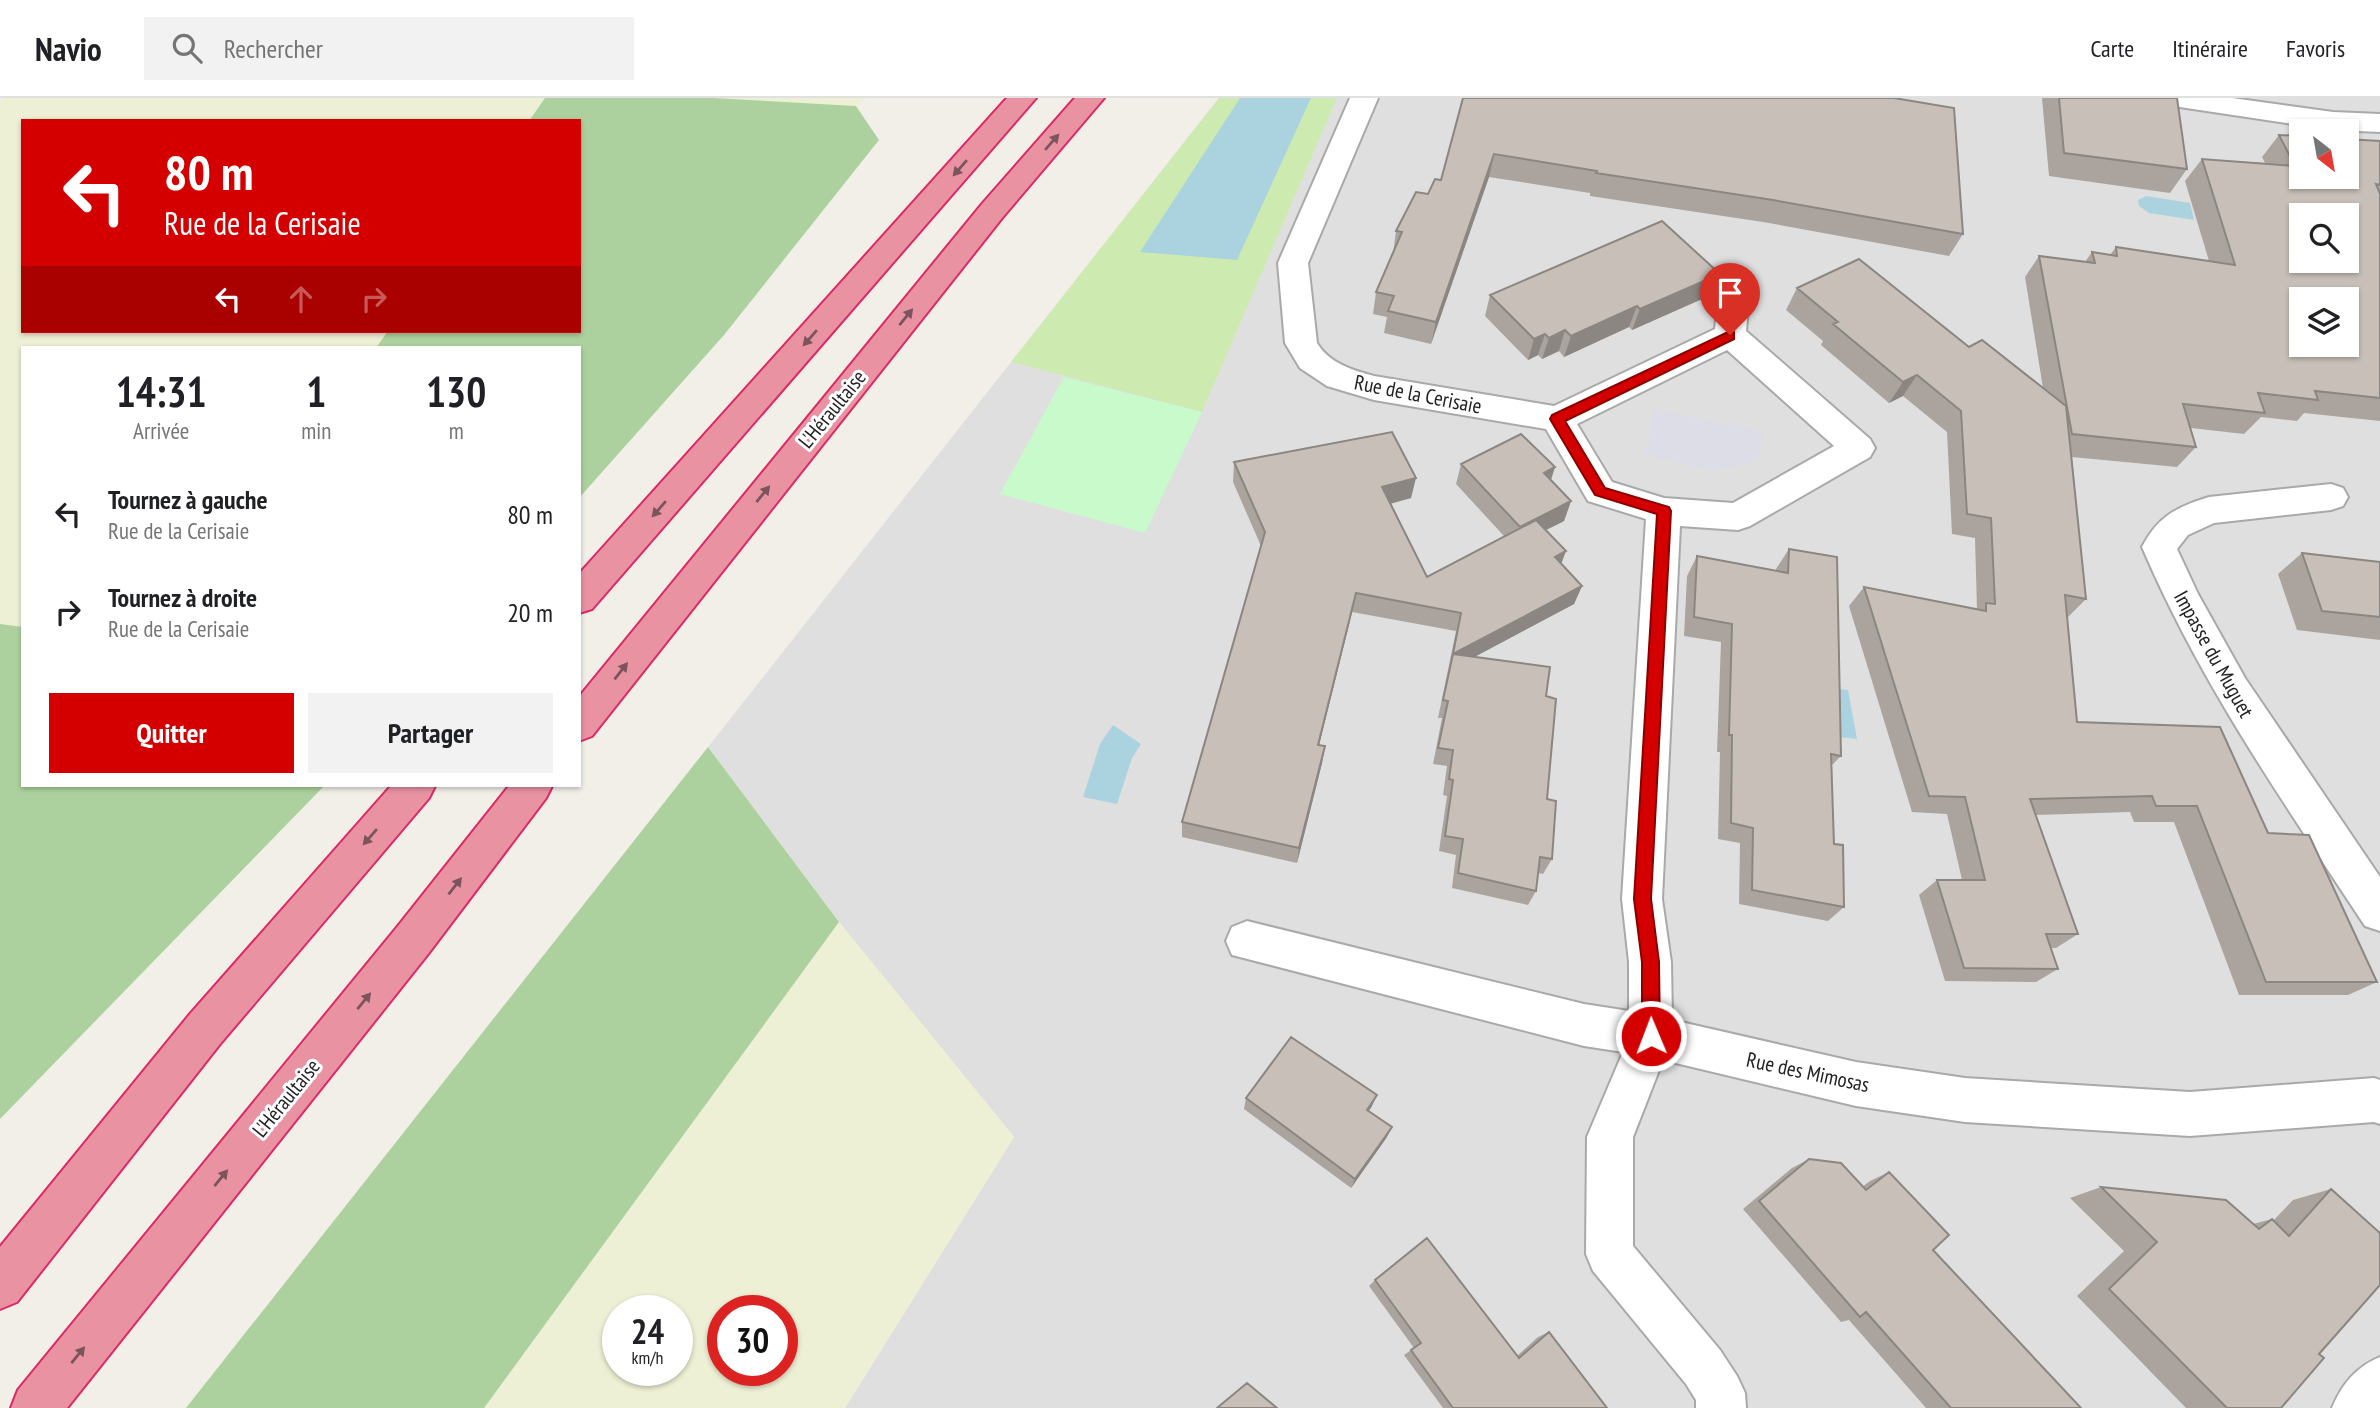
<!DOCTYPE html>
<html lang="fr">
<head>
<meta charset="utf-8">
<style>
  :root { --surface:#fff; --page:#f2f2f2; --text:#202124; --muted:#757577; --line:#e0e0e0; --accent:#d40000 }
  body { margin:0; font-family:"PT Sans Narrow",sans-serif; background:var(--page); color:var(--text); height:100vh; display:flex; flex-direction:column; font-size:26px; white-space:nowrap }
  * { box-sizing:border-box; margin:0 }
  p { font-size:23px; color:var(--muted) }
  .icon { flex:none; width:38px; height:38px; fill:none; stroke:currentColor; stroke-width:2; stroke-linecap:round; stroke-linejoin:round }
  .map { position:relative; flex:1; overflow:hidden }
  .sheet { position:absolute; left:21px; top:248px; width:560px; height:441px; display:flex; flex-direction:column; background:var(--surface); border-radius:0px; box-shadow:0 2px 5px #0004 }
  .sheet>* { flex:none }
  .banner { position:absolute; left:21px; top:21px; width:560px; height:214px; border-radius:0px; box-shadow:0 2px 5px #0004; background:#d40000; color:#fff; overflow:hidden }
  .needle { width:46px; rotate:149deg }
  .buttons { position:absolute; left:2289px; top:21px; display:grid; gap:14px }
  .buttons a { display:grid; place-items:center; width:70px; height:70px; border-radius:0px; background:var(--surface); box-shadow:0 2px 5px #0004; font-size:35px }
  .speed { position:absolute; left:602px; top:1197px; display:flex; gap:14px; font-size:35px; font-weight:700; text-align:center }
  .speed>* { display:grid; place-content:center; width:91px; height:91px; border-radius:50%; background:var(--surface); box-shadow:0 2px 5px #0004; line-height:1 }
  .speed small { font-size:18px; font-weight:400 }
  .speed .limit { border:10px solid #d22; background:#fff; color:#111 }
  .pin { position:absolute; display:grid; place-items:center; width:60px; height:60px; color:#fff; margin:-72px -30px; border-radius:50% 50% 50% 0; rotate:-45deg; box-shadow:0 0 7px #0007 }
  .pin .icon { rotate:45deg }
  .me { position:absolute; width:77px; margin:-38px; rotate:359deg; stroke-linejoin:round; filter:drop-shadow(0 0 5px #0008) }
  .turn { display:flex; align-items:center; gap:24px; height:147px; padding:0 28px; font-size:32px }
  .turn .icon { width:91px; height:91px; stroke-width:2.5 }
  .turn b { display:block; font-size:49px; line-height:60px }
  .lanes { display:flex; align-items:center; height:66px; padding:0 28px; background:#0003; justify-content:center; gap:35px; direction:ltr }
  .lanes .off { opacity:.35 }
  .eta { display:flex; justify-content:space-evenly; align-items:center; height:119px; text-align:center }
  .eta b { font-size:42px; font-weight:600; line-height:49px }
  .button { display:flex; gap:14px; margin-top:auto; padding:14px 28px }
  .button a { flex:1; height:80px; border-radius:0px; background:var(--accent); color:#fff; font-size:28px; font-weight:600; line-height:80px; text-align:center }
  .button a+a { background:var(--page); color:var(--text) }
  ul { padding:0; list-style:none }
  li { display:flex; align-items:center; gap:21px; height:98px; padding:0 28px }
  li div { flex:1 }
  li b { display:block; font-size:26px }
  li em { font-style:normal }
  header { display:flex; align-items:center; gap:42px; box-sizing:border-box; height:98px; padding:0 35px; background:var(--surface); border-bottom:2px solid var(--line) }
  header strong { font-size:33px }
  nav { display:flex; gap:38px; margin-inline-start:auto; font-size:24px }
  .search { width:490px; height:63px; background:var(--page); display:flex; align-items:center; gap:18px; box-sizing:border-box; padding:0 24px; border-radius:0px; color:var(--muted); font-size:26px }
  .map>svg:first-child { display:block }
  .residential { fill:#e0dfdf; fill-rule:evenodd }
  .farmland { fill:#eef0d5; fill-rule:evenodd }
  .grass { fill:#cdebb0 }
  .forest { fill:#add19e }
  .park { fill:#c8facc }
  .plaza { fill:#dddde8 }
  .water { fill:#aad3df }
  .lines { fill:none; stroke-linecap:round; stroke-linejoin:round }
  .minor-casing { stroke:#a9a9a9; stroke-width:4 }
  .highway-casing { stroke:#dc2a67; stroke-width:4 }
  .minor { fill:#fff; fill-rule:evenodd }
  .highway { fill:#e892a2; fill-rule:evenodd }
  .wall { fill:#aba49e }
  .shaded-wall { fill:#8b8681 }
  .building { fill:#c7bfb8; stroke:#8b8681; stroke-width:2; fill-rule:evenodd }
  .oneway { fill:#7b545c }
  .route { fill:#d40000; stroke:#8a0000; stroke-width:2 }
  .labels { text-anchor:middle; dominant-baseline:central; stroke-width:6; stroke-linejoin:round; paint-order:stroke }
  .street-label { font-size:21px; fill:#222; stroke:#fff }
</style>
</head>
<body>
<header>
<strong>Navio</strong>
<div class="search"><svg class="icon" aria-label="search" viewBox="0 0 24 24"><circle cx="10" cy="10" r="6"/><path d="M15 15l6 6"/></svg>Rechercher</div>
<nav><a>Carte</a><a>Itinéraire</a><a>Favoris</a></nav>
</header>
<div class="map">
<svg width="2380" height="1310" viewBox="0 0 2380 1310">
  <rect width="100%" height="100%" fill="#f2efe9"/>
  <path class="residential" d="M1219,0h1161v1310h-1535l169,-271 -175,-215 -131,-175zM2301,33h46v46h-46zM2301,117h46v46h-46zM2301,201h46v46h-46z"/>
  <path class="farmland" d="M3,0h542l-16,23h-506v210h365l-12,17h-353v292l-23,-2v-536z
    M713,0h153l-10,8z
    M839,824l175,215 -169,271h-361zM618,1213h59v59h-59zM723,1213h59v59h-59z"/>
  <path class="grass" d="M1219,0h118l-135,314 -191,-50z"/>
  <path class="forest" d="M545,0h168l143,8 23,34 -155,195 -145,163v-150h-203l12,-17h191v-210h-50z
    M0,526l23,3v159h301l-324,333z
    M708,649l131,175 -355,486h-298z"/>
  <path class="park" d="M1064,279l138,35 -57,121 -145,-39z"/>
  <path class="plaza" d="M1654,311l109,22 -5,31 -48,9 -65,-16z"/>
  <path class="water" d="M1240,0h71l-74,162 -97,-8z
    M2146,98l44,7 4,17 -45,-7 -10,-7 -1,-6z
    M1823,589l25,3 9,49 -26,-3z
    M1113,627l28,19 -9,14 -15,46 -34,-7 17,-53z"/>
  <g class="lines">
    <g class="minor-casing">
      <path id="minor" d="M1350,0h28l-70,165 9,80c12,20 35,27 57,33l180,30 161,-77 5,-44 4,-7 11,-3 11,3 4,7 -4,46 124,108 5,9 -5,9 -120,69 -12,4 -58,-4 -18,373 9,63 1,58 184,42 109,16 225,14 184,-14 6,2v44l-6,-2 -184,14 -225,-14 -109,-16 -193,-46 -30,77v109l87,104 17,26 8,17 1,15h-50v-8l-10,-16 -93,-113 -7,-17 1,-117 36,-85 -39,-6 -352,-91 -6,-14 6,-14 15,-6 337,83 45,7v-49l-7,-63 24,-380 -58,-18 -42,-72 -172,-29 -47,-14 -27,-18 -15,-25 -7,-80zM1727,252l107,96 -101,57 -69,-5 -52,-16 -35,-58z
        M2159,0h73l101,14 47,2v18l-47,-2 -160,-24 -10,-2z
        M2331,386l12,4 5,9 -5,9 -12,4 -117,13 -26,12 -11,14 21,45 47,84 135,199v54l-15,-5c-81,-123 -165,-243 -223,-379 16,-31 35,-40 67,-50z
        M2380,1259v51h-48c10,-24 24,-41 48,-51z"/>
    </g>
    <g class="highway-casing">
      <path id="highway" d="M1007,0h29l-444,511 -13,4v-39z
        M1075,0h29l-102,120 -410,518 -13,5v-44l403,-493z
        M391,688h44l-6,12 -209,246 -203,258 -17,7v-62l190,-233z
        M509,688h43l-6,12 -118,156 -361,454h-56l7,-18 380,-464z"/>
    </g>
    <use href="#minor" class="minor"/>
    <use href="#highway" class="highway"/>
  </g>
  <path class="wall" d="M1463,0l500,136 -14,22 -186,-34 -173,-26v-3l-101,-16 -58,167 -47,-11 3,-16 -14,-3 3,-22 17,-38 3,-23 45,-51z
    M2042,0h135l10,71 -17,24 -121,-17z
    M2279,37l101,6v280l-76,-8 -7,8 -36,-4 -17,17 -53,-6 5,19 -19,20 -105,-10 14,142 -19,19 10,104 191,111 109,149 -29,13h-109l-65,-173h-40l-4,-10 -94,3 42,119 -22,14h-5l7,21 -22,13 -91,-1 -26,-86 18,-15h25l-15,-66 -35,-2 -63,-206 15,-19 113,23 -2,-72 -23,-4 -5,-102 -44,-36 -14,7 -68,-58 2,-4 -37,-31 11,-22 172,59 74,41 -18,-111 14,-21 46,6 7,-10 18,3 6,-8 93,14 -24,-80 17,-22 63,4 -3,-6z
    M1490,197h221l-79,35 -3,-3 -65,30 -5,-6 -17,8 -4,-4 -10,5 -43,-44z
    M1234,364l177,36 -20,5 36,74 77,-41 -48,-52 5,-20 94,3 -4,13 20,21 -7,20 -18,9 15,34 21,22 -8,18 -100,53 72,39 1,103 5,60 -9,15 -5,-1 -2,18 -8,14 -76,-17 4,-33 -17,-4 8,-55 -4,-1 4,-29 -14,-2 9,-46h-4l18,-87 -104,-19 -33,133 6,1 -3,17 -25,100 -115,-26v-15l79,-276 -28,-64z
    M1789,451l52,207 -10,10 3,78 10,63 -16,14 -89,-17 1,-61 -22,-4 2,-87h-3l4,-110 -37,-6 3,-60 10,-20 79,15v-2z
    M2302,455l78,9v78l-83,-10 -19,-56z
    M1246,1000l126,8 -3,5 18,26 -36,51 -107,-79z
    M1809,1061l53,28 8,-6 19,-9 44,78 148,158h-155l-77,-88 -8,2 -98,-113 49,-41z
    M2101,1089l152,37 19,-5 1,2 20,-21 38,-11 -12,165 -38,54h-95l-109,-112 47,-45 -54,-53z
    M1375,1182l142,76 21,-19 11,-5 58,76h-164l-39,-53 10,-7 -45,-62z"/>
  <path class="shaded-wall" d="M1494,56l-5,23 -58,167 5,-22z
    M1720,176l-9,21 -79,35 8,-21z
    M1637,208l-8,21 -65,30 7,-21z
    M1565,232l-6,21 -17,8 7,-21z
    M1545,236l-7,21 -10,5 6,-21z
    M1917,277l-14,21 -14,7 14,-21z
    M1555,369l-7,21 -4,-15z
    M1416,380l-5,20 -32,9 3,-20z
    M1571,403l-7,20 -50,25 6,-19z
    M1566,453l-7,19 -4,-13z
    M1582,488l-8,18 -124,66 3,-16 -6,17 6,-17z
    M1356,495l-4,19 -37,149 3,-16z
    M1325,648l-3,17 -25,100 2,-15z
    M1377,997l-5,11 -10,14 5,-10z
    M1392,1029l-5,10 -36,51 4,-9z"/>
  <path class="building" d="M1463,0h431l60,10 9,126 -190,-34 -177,-27 1,-2 -103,-17 -58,168 -48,-11 6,-15 -18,-4 26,-60 -6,-1 20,-39 12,2 7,-15 6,1z
    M2059,0h118l10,71 -123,-16z
    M2279,37l22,1v41h46v-38l33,2v44l-4,-1 4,10v204l-65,-7 3,9 -60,-7 7,20 -82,-9 13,43 -124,-13 -33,-178 56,7 -3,-11 25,4 -1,-9 119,18 -33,-106 93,7zM2301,117h46v46h-46zM2301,201h46v46h-46z
    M1662,123l58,53 -80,35 -3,-3 -66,30 -6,-6 -16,8 -4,-4 -11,5 -44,-44z
    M1859,161l110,88 13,-7 84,66 20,193 -21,-4 12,127 143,5 48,106 41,2 68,147h-111l-69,-176h-41l-4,-10 -122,3 48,135h-32l12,35 -94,-1 -27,-88h48l-20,-83 -36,-1 -65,-209 122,24v-8l9,1 -4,-86 -24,-4 -6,-103 -44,-36 -14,7 -70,-58 5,-2 -41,-34z
    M1392,334l24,46 -34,9 45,90 109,-57 30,31 -11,6 27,29 -129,68 8,-41 -105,-20 -38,152 7,1 -26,102 -117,-26 83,-290 -31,-70z
    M1521,336l34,33 -11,6 27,28 -51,26 -59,-63z
    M1789,451l48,8 4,199 -10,-2 3,90 9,1 1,62 -92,-17 1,-62 -22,-5 1,-88h-3l3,-111 -38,-7 3,-61 91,17z
    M2302,455l78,9v55l-58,-6z
    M1453,556l97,13 -4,29 10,3 -9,100 9,2 -4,58 -12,-2 -4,34 -78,-18 5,-34 -18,-3 8,-56 -4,-1 4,-29 -15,-2 10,-47 -5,-1z
    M1291,939l86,58 -10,15 25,17 -37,52 -109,-81z
    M1809,1061l32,4 25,27 23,-18 60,63 -16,15 148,158h-130l-85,-96 -6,5 -101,-116z
    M2101,1089l125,13 33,29 13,-10 17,17 42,-47 49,44v52l-61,69 5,4 -43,50h-54l-118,-119 48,-47z
    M1427,1140l92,120 30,-26 58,76h-154l-42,-58 10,-7 -46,-63z
    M1247,1285l30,25h-60z"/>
  <defs><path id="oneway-solid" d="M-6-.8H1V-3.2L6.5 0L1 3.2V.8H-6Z" transform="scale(1.75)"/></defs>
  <g class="oneway">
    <use href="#oneway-solid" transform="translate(1052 44) rotate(-49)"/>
    <use href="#oneway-solid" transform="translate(960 70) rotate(131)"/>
    <use href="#oneway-solid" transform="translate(906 219) rotate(-51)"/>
    <use href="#oneway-solid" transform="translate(810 240) rotate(131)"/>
    <use href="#oneway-solid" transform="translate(763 396) rotate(-51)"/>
    <use href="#oneway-solid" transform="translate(659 411) rotate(131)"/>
    <use href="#oneway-solid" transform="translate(621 573) rotate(-52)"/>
    <use href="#oneway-solid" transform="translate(370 739) rotate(131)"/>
    <use href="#oneway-solid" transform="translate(455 788) rotate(-52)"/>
    <use href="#oneway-solid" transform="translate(364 903) rotate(-51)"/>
    <use href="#oneway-solid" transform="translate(221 1080) rotate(-51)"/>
    <use href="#oneway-solid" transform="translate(78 1257) rotate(-51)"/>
  </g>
  <path class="route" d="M1730,233l4,1v7l-169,82 40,67 64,19 2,4 -20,388 8,63 1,74 -2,6 -7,3 -6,-3 -3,-6v-74l-8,-63 23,-385 -62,-19 -45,-76 2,-4z"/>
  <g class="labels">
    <g class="street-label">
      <text transform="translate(1418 296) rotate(11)">Rue de la Cerisaie</text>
      <text transform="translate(832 311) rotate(-51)">L'Héraultaise</text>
      <text transform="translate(2214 556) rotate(61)">Impasse du Muguet</text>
      <text transform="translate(1808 974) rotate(12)">Rue des Mimosas</text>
      <text transform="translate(286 1000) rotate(-51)">L'Héraultaise</text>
    </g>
  </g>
</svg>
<div class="buttons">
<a><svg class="needle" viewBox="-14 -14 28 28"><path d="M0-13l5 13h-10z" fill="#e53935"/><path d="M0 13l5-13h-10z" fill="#757577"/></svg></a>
<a><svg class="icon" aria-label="search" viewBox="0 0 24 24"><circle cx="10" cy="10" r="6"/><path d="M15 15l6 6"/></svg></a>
<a><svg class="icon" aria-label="layers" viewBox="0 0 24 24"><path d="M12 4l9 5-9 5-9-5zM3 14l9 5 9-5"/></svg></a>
</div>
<div class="speed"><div>24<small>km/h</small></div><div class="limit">30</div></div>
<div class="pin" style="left:1730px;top:237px;background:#d93025"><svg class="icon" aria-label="arrive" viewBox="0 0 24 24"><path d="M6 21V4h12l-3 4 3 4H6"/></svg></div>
<svg class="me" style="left:1651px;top:938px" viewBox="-20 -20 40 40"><circle r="17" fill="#d40000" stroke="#fff" stroke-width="3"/><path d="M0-11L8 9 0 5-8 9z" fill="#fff"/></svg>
<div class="banner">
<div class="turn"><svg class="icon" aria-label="left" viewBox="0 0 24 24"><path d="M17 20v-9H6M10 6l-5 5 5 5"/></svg><div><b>80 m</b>Rue de la Cerisaie</div></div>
<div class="lanes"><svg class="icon" aria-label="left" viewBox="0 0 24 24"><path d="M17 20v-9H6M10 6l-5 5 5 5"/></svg><svg class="icon off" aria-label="ahead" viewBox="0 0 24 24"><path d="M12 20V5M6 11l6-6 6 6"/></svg><svg class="icon off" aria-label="right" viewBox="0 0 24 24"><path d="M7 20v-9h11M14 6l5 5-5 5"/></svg></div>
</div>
<section class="sheet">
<div class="eta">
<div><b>14:31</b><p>Arrivée</p></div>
<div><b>1</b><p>min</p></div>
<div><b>130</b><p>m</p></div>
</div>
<ul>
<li><svg class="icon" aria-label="left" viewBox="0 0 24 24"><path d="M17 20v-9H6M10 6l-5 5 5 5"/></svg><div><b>Tournez à gauche</b><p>Rue de la Cerisaie</p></div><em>80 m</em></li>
<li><svg class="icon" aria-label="right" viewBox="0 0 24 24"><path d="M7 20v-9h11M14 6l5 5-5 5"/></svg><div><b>Tournez à droite</b><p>Rue de la Cerisaie</p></div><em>20 m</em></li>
</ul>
<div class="button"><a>Quitter</a><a>Partager</a></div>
</section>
</div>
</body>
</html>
